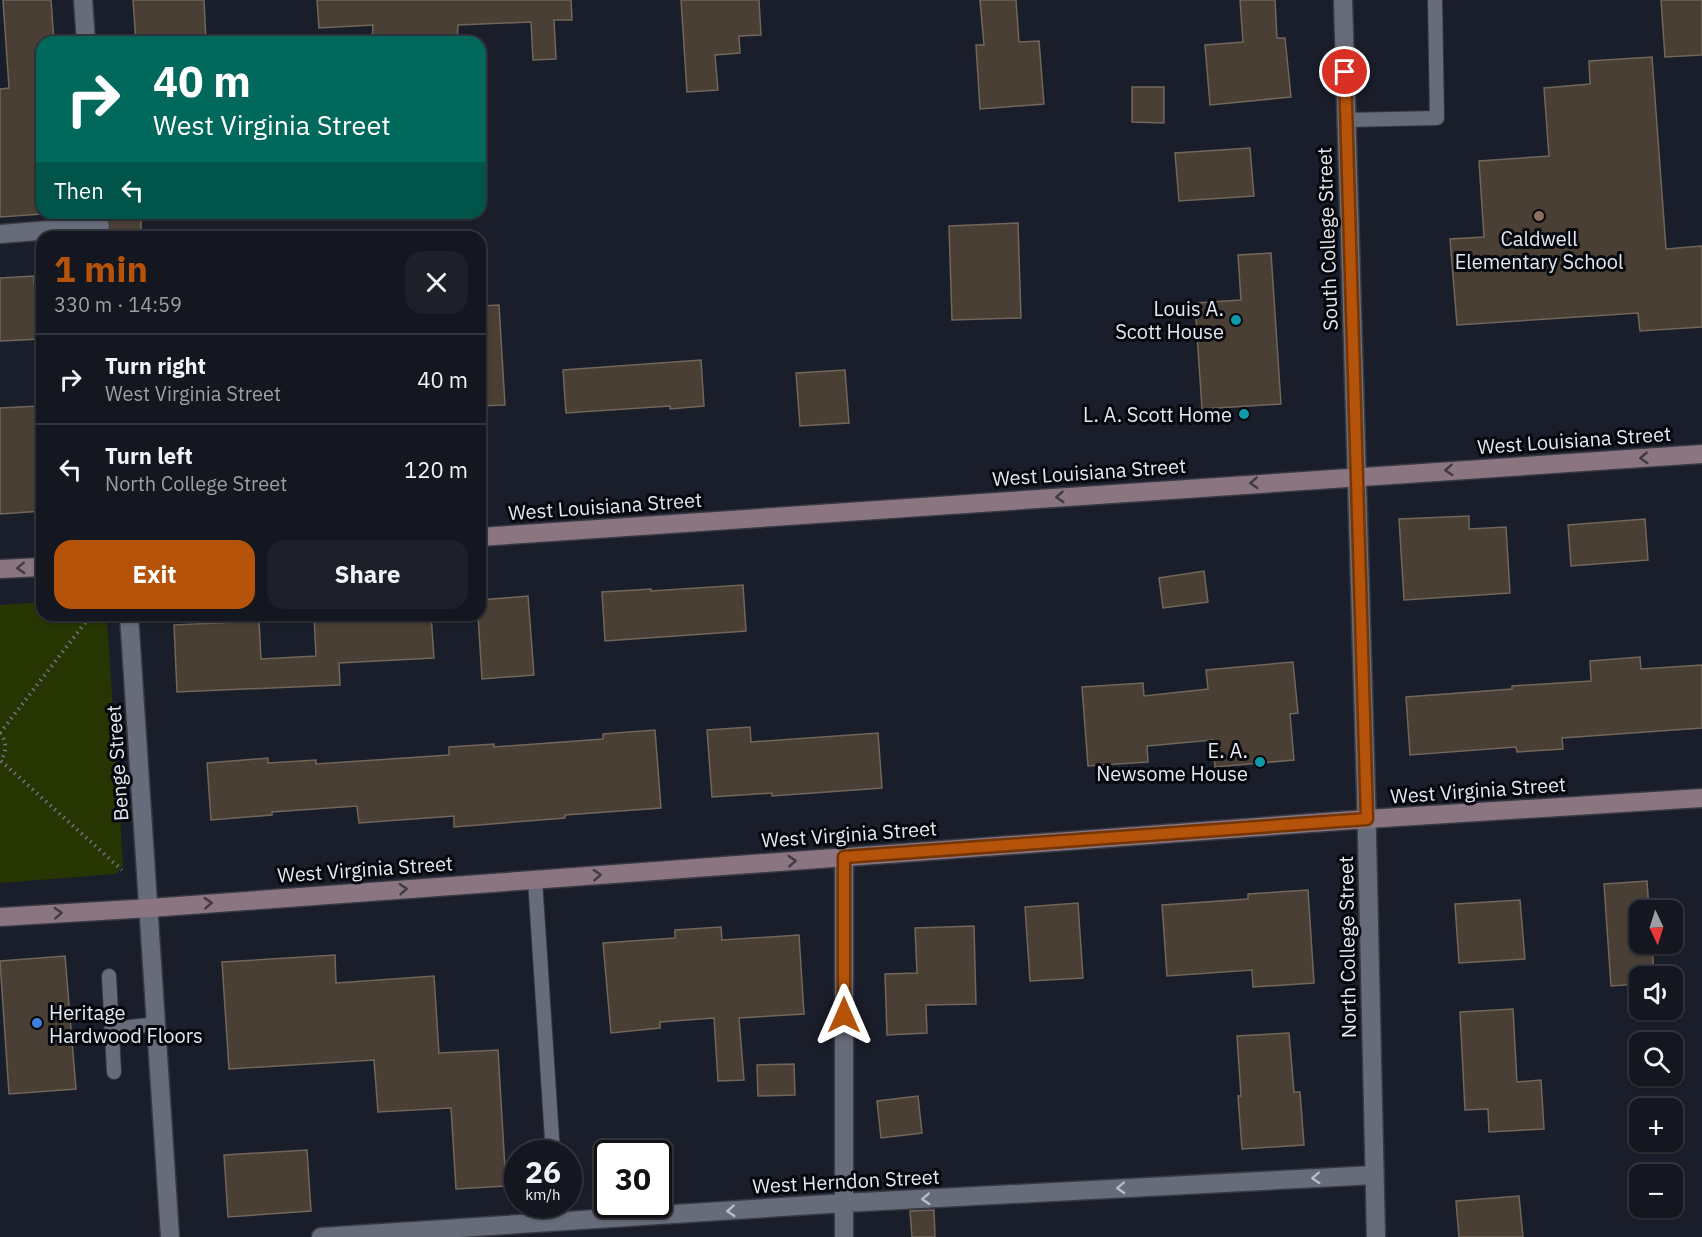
<!DOCTYPE html>
<html lang="en">
<head>
<meta charset="utf-8">
<style>
  :root { --surface:#141620; --page:#1d1f29; --text:#f1f3f6; --muted:#9d9fa5; --line:#33353e; --accent:#b45309 }
  body { margin:0; font-family:"IBM Plex Sans",sans-serif; background:var(--page); color:var(--text); height:100vh; display:flex; flex-direction:column; font-size:22px; white-space:nowrap }
  * { box-sizing:border-box; margin:0 }
  p { font-size:20px; color:var(--muted) }
  .icon { flex:none; width:33px; height:33px; fill:none; stroke:currentColor; stroke-width:2; stroke-linecap:round; stroke-linejoin:round }
  .map { position:relative; flex:1; overflow:hidden }
  .sheet { position:absolute; left:36px; top:231px; width:450px; height:390px; display:flex; flex-direction:column; background:var(--surface); border-radius:18px; box-shadow:0 2px 4px #0004,0 0 0 2px var(--line) }
  .sheet>* { flex:none }
  .top-card { position:absolute; left:36px; top:36px; width:450px; height:183px; border-radius:18px; box-shadow:0 2px 4px #0004,0 0 0 2px var(--line); background:#00695c; color:#fff; overflow:hidden }
  .needle { width:39px; rotate:176deg }
  .controls { position:absolute; left:1629px; top:900px; display:grid; gap:12px }
  .controls a { display:grid; place-items:center; width:54px; height:54px; border-radius:12px; background:var(--surface); box-shadow:0 2px 4px #0004,0 0 0 2px var(--line); font-size:30px }
  .speed { position:absolute; left:504px; top:1140px; display:flex; gap:12px; font-size:30px; font-weight:700; text-align:center }
  .speed>* { display:grid; place-content:center; width:78px; height:78px; border-radius:50%; background:var(--surface); box-shadow:0 2px 4px #0004,0 0 0 2px var(--line); line-height:1 }
  .speed small { font-size:15px; font-weight:400 }
  .speed .limit { border:3px solid #111; border-radius:9px; background:#fff; color:#111 }
  .pin { position:absolute; display:grid; place-items:center; width:51px; height:51px; color:#fff; margin:-26px; border:3px solid #fff; border-radius:50%; box-shadow:0 2px 6px #0007 }
  .me { position:absolute; width:66px; margin:-33px; rotate:0deg; stroke-linejoin:round; filter:drop-shadow(0 0 4px #0008) }
  .turn { display:flex; align-items:center; gap:21px; height:126px; padding:0 18px; font-size:27px }
  .turn .icon { width:78px; height:78px; stroke-width:2.5 }
  .turn b { display:block; font-size:42px; line-height:51px }
  .then { display:flex; align-items:center; height:57px; padding:0 18px; background:#0003; gap:12px; font-size:22px }
  .round { display:grid; place-items:center; flex:none; width:63px; height:63px; border-radius:18px; background:var(--page) }
  .summary { display:flex; align-items:center; justify-content:space-between; height:102px; padding:0 18px }
  h1 { font-size:36px; font-weight:800; line-height:45px; color:var(--accent) }
  .action { display:flex; gap:12px; margin-top:auto; padding:12px 18px }
  .action a { flex:1; height:69px; border-radius:18px; background:var(--accent); color:#fff; font-size:24px; font-weight:800; line-height:69px; text-align:center }
  .action a+a { background:var(--page); color:var(--text) }
  ul { padding:0; list-style:none }
  li { display:flex; align-items:center; gap:18px; height:90px; padding:0 18px; border-top:2px solid var(--line) }
  li div { flex:1 }
  li b { display:block; font-size:22px }
  li em { font-style:normal }
  .map>svg:first-child { display:block }
  .green { fill:#273503 }
  .building { fill:#493f34; stroke:#716659; stroke-width:1.5 }
  .lines { fill:none; stroke-linecap:round; stroke-linejoin:round }
  .lane-casing { stroke:#373943; stroke-width:16 }
  .street-casing { stroke:#373943; stroke-width:21 }
  .secondary-casing { stroke:#373943; stroke-width:21 }
  .path { stroke:#6f737d; stroke-width:4; stroke-dasharray:1.5 4.5; stroke-linecap:butt }
  .lane { stroke:#676c7a; stroke-width:14 }
  .street { stroke:#676c7a; stroke-width:18 }
  .secondary { stroke:#8a7581; stroke-width:18 }
  .oneway { stroke:#423942 }
  .oneway2 { stroke:#b8bdc7 }
  .route-casing { stroke:#753606; stroke-width:15 }
  .route { stroke:#b45309; stroke-width:10 }
  .education-dot { fill:#8d6e63; stroke:#07080e; stroke-width:2 }
  .culture-dot { fill:#0f9aa8; stroke:#07080e; stroke-width:2 }
  .shop-dot { fill:#3f7fe0; stroke:#07080e; stroke-width:2 }
  .labels { text-anchor:middle; dominant-baseline:central; stroke-width:6; stroke-linejoin:round; paint-order:stroke }
  .poi-label { font-size:20px; fill:#e4e8f0; stroke:#07080e; text-anchor:end }
  .street-label { font-size:20px; fill:#e4e8f0; stroke:#07080e }
</style>
</head>
<body>
<div class="map">
<svg width="1702" height="1237" viewBox="0 0 1702 1237">
  <rect width="100%" height="100%" fill="#1a1e2a"/>
  <path class="green" d="M42,602v13h61l4,3 16,247 -7,9 -116,9v-278z"/>
  <path class="building" d="M3,0h48l3,42h-12v172l-42,3v-128l9,-1z
    M133,0h71l2,42h-70z
    M317,0h254l1,20h-18l2,39 -23,1 -2,-38 -73,3 -1,17h-85l1,-17 -54,3z
    M681,0h78l2,35 -22,1 1,17 -25,2 3,35 -31,2z
    M980,0h36l3,42 20,-1 5,63 -64,5 -4,-64h8z
    M1240,0h35l2,38h8l6,59 -81,8 -5,-60 38,-3z
    M1661,0h41v55l-37,2z
    M1652,57l14,192 36,-3v81l-62,4 -2,-18 -181,12 -7,-86 34,-2 -5,-76 70,-5 -5,-68 46,-4 -1,-23z
    M1132,87h32v36l-32,-1z
    M1250,148l4,48 -75,5 -4,-48z
    M83,213h58v24h-39l8,-7 -1,-11 -9,-4 -17,1z
    M1018,223l3,95 -69,2 -3,-94z
    M1271,253l10,151 -79,5 -7,-106 46,-3 -3,-45z
    M34,276v7h8v56l-42,2v-63z
    M499,305l6,100 -25,1v-100z
    M701,360l3,46 -34,3v-3l-104,7 -3,-43z
    M845,370l4,53 -49,3 -4,-53z
    M39,406l3,40v65l-42,3v-106z
    M1469,516v13l37,-2 4,66 -106,7 -5,-81z
    M1645,519l3,41 -77,6 -3,-41z
    M1204,571l4,31 -45,6 -4,-30z
    M743,585l3,46 -141,10 -3,-49 49,-3v2z
    M528,596l6,79 -52,4 -4,-64h2v-15z
    M328,615h103l3,43 -95,5 1,22 -163,7 -3,-67 85,-4 2,38 55,-3 -2,-40z
    M1640,657l1,12 61,-4v63l-140,10 1,11 -46,3 -1,-5 -106,8 -4,-58 106,-8v-3l79,-5 -1,-20z
    M1293,662l5,51 -8,1 4,46 -79,7 -2,-27 -66,6 1,16 -60,4 -6,-79 61,-4 1,13 64,-7 -2,-19z
    M750,727l1,15 127,-9 4,55 -110,8v-3l-60,4 -5,-67z
    M655,730l6,78 -96,7v3l-111,9v-11l-95,7 -2,-17 -85,6v3l-61,5 -4,-57 61,-5v5l48,-3v4l133,-9v-8l45,-3v3l109,-8v-5z
    M1647,881l2,29h-9v34h12l2,32h-14v8l-29,2 -7,-102z
    M1308,890l6,93 -61,4 -1,-17 -85,6 -5,-71 86,-6v-5z
    M1520,900l5,59 -66,4 -4,-59z
    M1078,903l5,75 -53,3 -5,-74z
    M974,926l2,78 -50,1 1,28 -40,2 -2,-61 32,-1 -2,-45z
    M721,927l1,13 77,-5 5,79 -65,4 5,62 -26,1 -4,-63 -54,4v6l-49,5 -8,-90 72,-5v-8z
    M335,955l1,28 98,-7 5,77 59,-3 8,136 -50,3 -5,-81 -73,4 -4,-52 -145,9 -7,-107z
    M65,956l11,133 -67,5 -9,-133z
    M1513,1009l4,73 24,-2 3,49 -55,3 -1,-23 -23,1 -5,-98z
    M1289,1033l5,59h6l4,53 -62,4 -4,-53h3l-4,-60z
    M794,1064l1,31 -37,1 -1,-31z
    M918,1096l4,37 -41,5 -4,-37z
    M307,1150l4,61 -83,6 -4,-62z
    M1519,1196l4,41h-64l-3,-36z
    M934,1210l1,27h-23l-2,-26z"/>
  <g class="lines">
    <g class="lane-casing">
      <path id="lane" d="M1346,120l91,-2 -2,-118
        M535,880l18,274
        M109,976l5,96
        M112,1029l45,-5
        M557,1204l1,19"/>
    </g>
    <g class="street-casing">
      <path id="street" d="M83,0l3,42
        M1343,0l23,793 10,444
        M0,234l100,-8
        M129,615l41,622
        M321,1237l523,-34 530,-28
        M844,1237v-380"/>
    </g>
    <g class="secondary-casing">
      <path id="secondary" d="M480,537l1222,-83
        M0,569l42,-2
        M0,917l150,-9 1217,-89 335,-21"/>
    </g>
    <path class="path" d="M0,733l91,-118
      M0,733c7,9 7,19 0,28
      M1,761l121,109"/>
    <use href="#lane" class="lane"/>
    <use href="#street" class="street"/>
    <use href="#secondary" class="secondary"/>
  </g>
  <defs><path id="oneway-chevron" d="M-2-3.5L2.5 0L-2 3.5" fill="none" stroke-width="1.6" stroke-linecap="round" stroke-linejoin="round" transform="scale(1.5)"/></defs>
  <g class="oneway">
    <use href="#oneway-chevron" transform="translate(1644 458) rotate(176)"/>
    <use href="#oneway-chevron" transform="translate(1449 470) rotate(176)"/>
    <use href="#oneway-chevron" transform="translate(1254 483) rotate(176)"/>
    <use href="#oneway-chevron" transform="translate(1060 497) rotate(176)"/>
    <use href="#oneway-chevron" transform="translate(21 568) rotate(177)"/>
    <use href="#oneway-chevron" transform="translate(792 861) rotate(-4)"/>
    <use href="#oneway-chevron" transform="translate(597 875) rotate(-4)"/>
    <use href="#oneway-chevron" transform="translate(403 889) rotate(-4)"/>
    <use href="#oneway-chevron" transform="translate(208 903) rotate(-4)"/>
    <use href="#oneway-chevron" transform="translate(58 913) rotate(-3)"/>
  </g>
  <g class="oneway2">
    <use href="#oneway-chevron" transform="translate(1316 1178) rotate(177)"/>
    <use href="#oneway-chevron" transform="translate(1121 1188) rotate(177)"/>
    <use href="#oneway-chevron" transform="translate(926 1199) rotate(177)"/>
    <use href="#oneway-chevron" transform="translate(731 1211) rotate(176)"/>
  </g>
  <g class="lines">
    <g class="route-casing">
      <path id="route" d="M844,1015v-158l523,-38 -22,-747"/>
    </g>
    <use href="#route" class="route"/>
  </g>
  <circle class="education-dot" cx="1539" cy="216" r="6"/>
  <g class="culture-dot">
    <circle cx="1236" cy="320" r="6"/>
    <circle cx="1244" cy="414" r="6"/>
    <circle cx="1260" cy="762" r="6"/>
  </g>
  <circle class="shop-dot" cx="37" cy="1023" r="6"/>
  <g class="labels">
    <g class="poi-label">
      <text x="1539" y="238" text-anchor="middle">Caldwell<tspan x="1539" dy="23">Elementary School</tspan></text>
      <text x="1224" y="308">Louis A.<tspan x="1224" dy="23">Scott House</tspan></text>
      <text x="1232" y="414">L. A. Scott Home</text>
      <text x="1248" y="750">E. A.<tspan x="1248" dy="23">Newsome House</tspan></text>
      <text x="49" y="1012" text-anchor="start">Heritage<tspan x="49" dy="23">Hardwood Floors</tspan></text>
    </g>
    <g class="street-label">
      <text transform="translate(1327 239) rotate(-92)">South College Street</text>
      <text transform="translate(1574 440) rotate(-4)">West Louisiana Street</text>
      <text transform="translate(1089 472) rotate(-4)">West Louisiana Street</text>
      <text transform="translate(605 506) rotate(-4)">West Louisiana Street</text>
      <text transform="translate(117 763) rotate(-94)">Benge Street</text>
      <text transform="translate(1478 790) rotate(-4)">West Virginia Street</text>
      <text transform="translate(849 834) rotate(-4)">West Virginia Street</text>
      <text transform="translate(365 869) rotate(-4)">West Virginia Street</text>
      <text transform="translate(1347 947) rotate(-91)">North College Street</text>
      <text transform="translate(846 1181) rotate(-3)">West Herndon Street</text>
    </g>
  </g>
</svg>
<div class="controls">
<a><svg class="needle" viewBox="-14 -14 28 28"><path d="M0-13l5 13h-10z" fill="#e53935"/><path d="M0 13l5-13h-10z" fill="#9d9fa5"/></svg></a>
<a><svg class="icon" aria-label="sound" viewBox="0 0 24 24"><path d="M4 9h4l5-4v14l-5-4H4zM17 9q2 3 0 6"/></svg></a>
<a><svg class="icon" aria-label="search" viewBox="0 0 24 24"><circle cx="10" cy="10" r="6"/><path d="M15 15l6 6"/></svg></a>
<a>+</a>
<a>−</a>
</div>
<div class="speed"><div>26<small>km/h</small></div><div class="limit">30</div></div>
<div class="pin" style="left:1345px;top:72px;background:#d93025"><svg class="icon" aria-label="arrive" viewBox="0 0 24 24"><path d="M6 21V4h12l-3 4 3 4H6"/></svg></div>
<svg class="me" style="left:844px;top:1015px" viewBox="-20 -20 40 40"><path d="M0-17L14 15 0 8-14 15z" fill="#b45309" stroke="#fff" stroke-width="4"/></svg>
<div class="top-card">
<div class="turn"><svg class="icon" aria-label="right" viewBox="0 0 24 24"><path d="M7 20v-9h11M14 6l5 5-5 5"/></svg><div><b>40 m</b>West Virginia Street</div></div>
<div class="then">Then<svg class="icon" aria-label="left" viewBox="0 0 24 24"><path d="M17 20v-9H6M10 6l-5 5 5 5"/></svg></div>
</div>
<section class="sheet">
<div class="summary"><div><h1>1 min</h1><p>330 m · 14:59</p></div><a class="round"><svg class="icon" aria-label="close" viewBox="0 0 24 24"><path d="M6 6l12 12M18 6L6 18"/></svg></a></div>
<ul>
<li><svg class="icon" aria-label="right" viewBox="0 0 24 24"><path d="M7 20v-9h11M14 6l5 5-5 5"/></svg><div><b>Turn right</b><p>West Virginia Street</p></div><em>40 m</em></li>
<li><svg class="icon" aria-label="left" viewBox="0 0 24 24"><path d="M17 20v-9H6M10 6l-5 5 5 5"/></svg><div><b>Turn left</b><p>North College Street</p></div><em>120 m</em></li>
</ul>
<div class="action"><a>Exit</a><a>Share</a></div>
</section>
</div>
</body>
</html>
